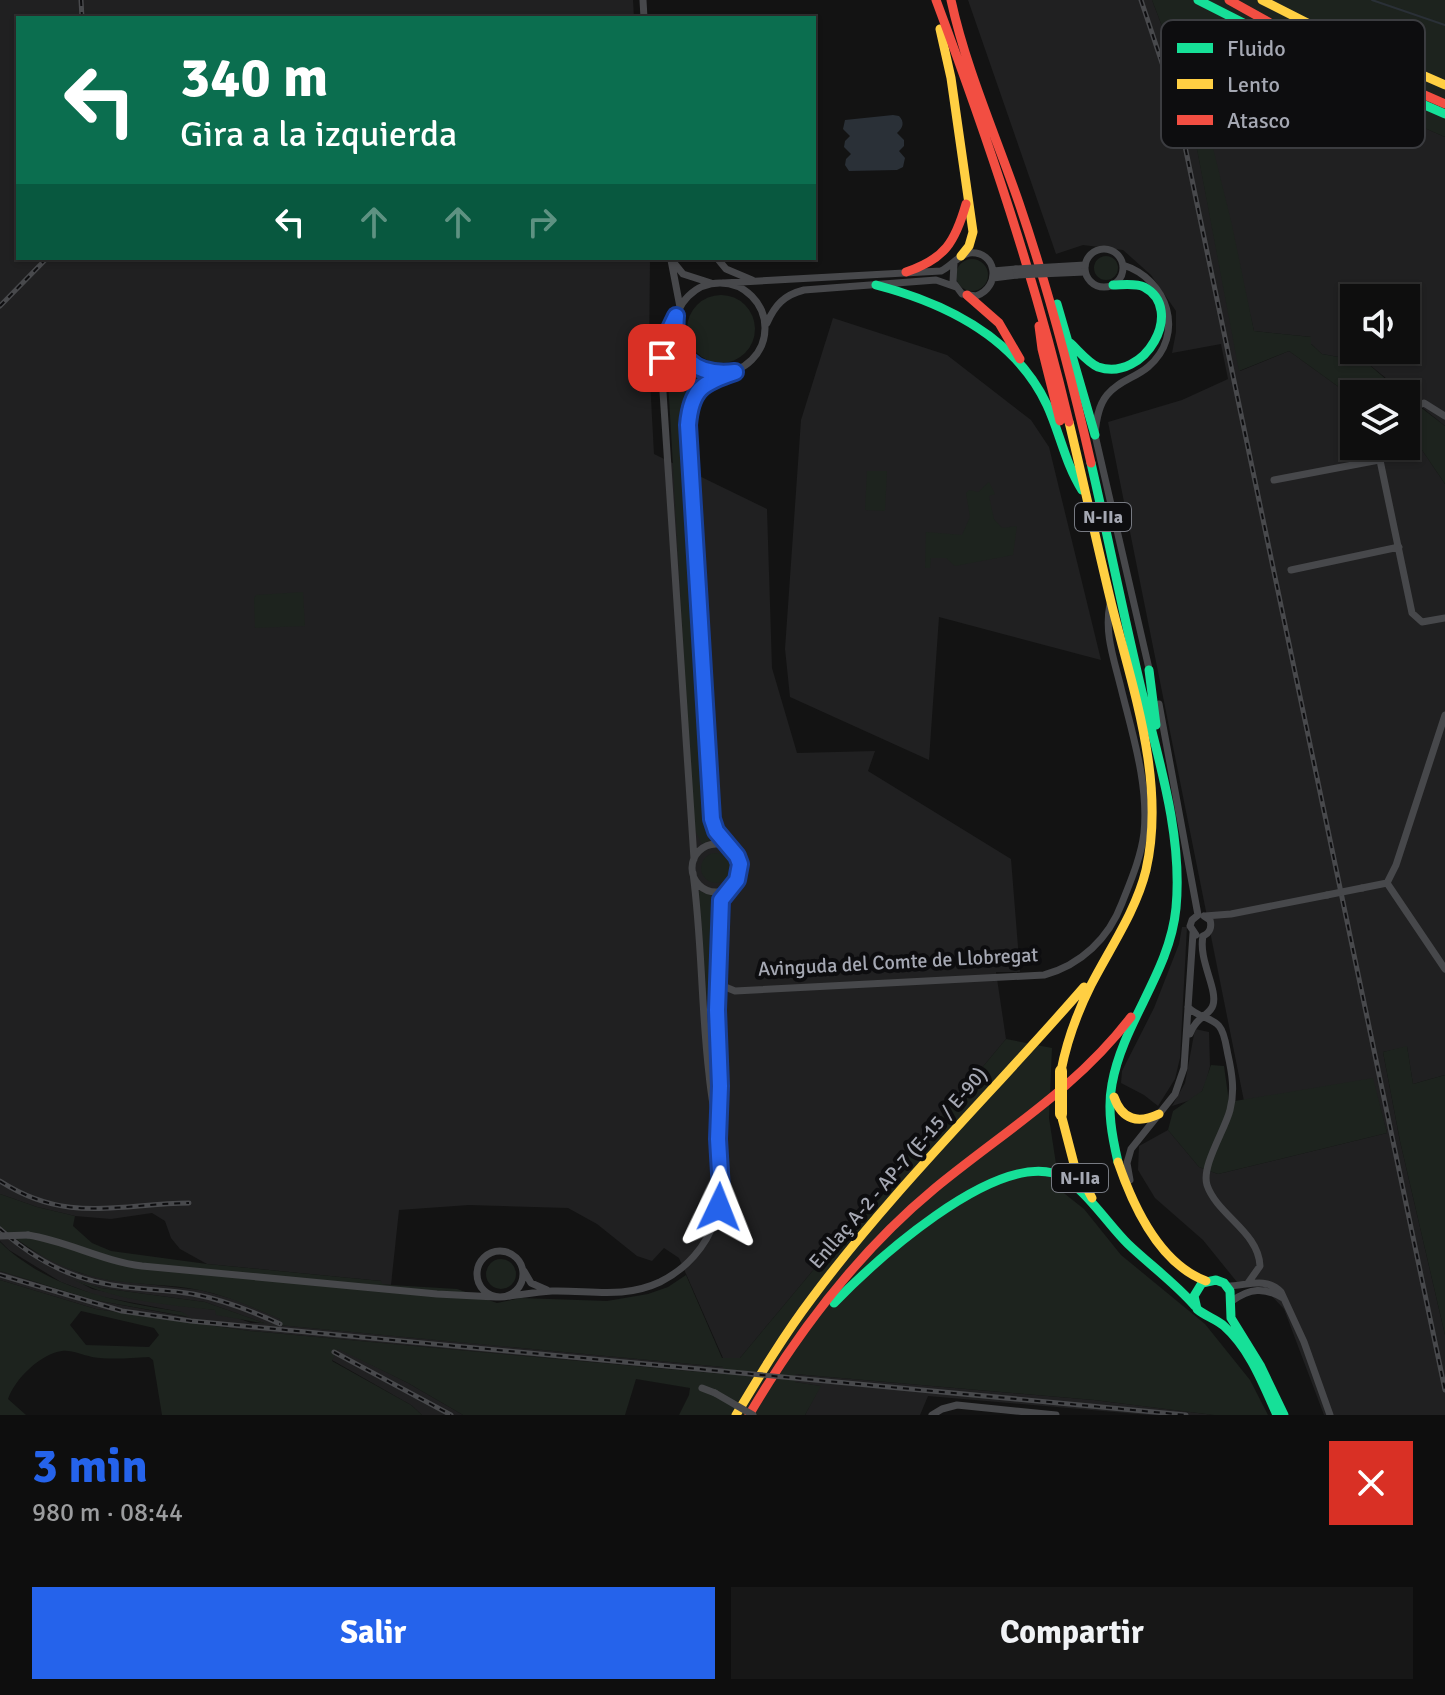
<!DOCTYPE html>
<html lang="es">
<head>
<meta charset="utf-8">
<style>
  :root { --surface:#0e0e0e; --page:#171717; --text:#f1f3f6; --muted:#9b9c9e; --line:#2e2e2e; --accent:#2563eb }
  body { margin:0; font-family:Signika,sans-serif; background:var(--page); color:var(--text); height:100vh; display:flex; flex-direction:column; font-size:30px; white-space:nowrap }
  * { box-sizing:border-box; margin:0 }
  p { font-size:26px; color:var(--muted) }
  .icon { flex:none; width:44px; height:44px; fill:none; stroke:currentColor; stroke-width:2; stroke-linecap:round; stroke-linejoin:round }
  .map { position:relative; height:1415px; overflow:hidden }
  .sheet { display:flex; flex-direction:column; background:var(--surface); flex:1 }
  .sheet>* { flex:none }
  .top-card { position:absolute; left:16px; top:16px; width:800px; height:244px; border-radius:0px; box-shadow:0 2px 6px #0004,0 0 0 2px var(--line); background:#0b6e4f; color:#fff; overflow:hidden }
  .controls { position:absolute; left:1340px; top:284px; display:grid; gap:16px }
  .controls a { display:grid; place-items:center; width:80px; height:80px; border-radius:0px; background:var(--surface); box-shadow:0 2px 6px #0004,0 0 0 2px var(--line); font-size:40px }
  .pin { position:absolute; display:grid; place-items:center; width:68px; height:68px; color:#fff; margin:-34px; border-radius:16px; box-shadow:0 4px 12px #0006 }
  .me { position:absolute; width:88px; margin:-44px; rotate:2deg; stroke-linejoin:round; filter:drop-shadow(0 0 6px #0008) }
  .turn { display:flex; align-items:center; gap:28px; height:168px; padding:0 32px; font-size:36px }
  .turn .icon { width:104px; height:104px; stroke-width:2.5 }
  .turn b { display:block; font-size:56px; line-height:68px }
  .lanes { display:flex; align-items:center; height:76px; padding:0 32px; background:#0003; justify-content:center; gap:40px; direction:ltr }
  .lanes .off { opacity:.35 }
  .round { display:grid; place-items:center; flex:none; width:84px; height:84px; border-radius:0px; background:var(--page) }
  .headline { display:flex; align-items:center; justify-content:space-between; height:136px; padding:0 32px }
  h1 { font-size:48px; font-weight:800; line-height:60px; color:var(--accent) }
  .button { display:flex; gap:16px; margin-top:auto; padding:16px 32px }
  .button a { flex:1; height:92px; border-radius:0px; background:var(--accent); color:#fff; font-size:32px; font-weight:800; line-height:92px; text-align:center }
  .button a+a { background:var(--page); color:var(--text) }
  .map>svg:first-child { display:block }
  .built { fill:#202021; fill-rule:evenodd }
  .green { fill:#1d231e; fill-rule:evenodd }
  .water { fill:#2a3037 }
  .lines { fill:none; stroke-linecap:round; stroke-linejoin:round }
  .stream { stroke:#2a3037; stroke-width:2 }
  .street { stroke:#47484b; stroke-width:7 }
  .fast { stroke:#16e098; stroke-width:9 }
  .slow { stroke:#ffcf43; stroke-width:9 }
  .jam { stroke:#f24e42; stroke-width:9 }
  .rail-casing { stroke:#48494c; stroke-width:5 }
  .rail { stroke:#0d0d0f; stroke-width:2; stroke-dasharray:6; stroke-linecap:butt }
  .street-bridge { stroke:#47484b; stroke-width:7 }
  .slow-bridge { stroke:#ffcf43; stroke-width:12 }
  .route-casing { stroke:#184099; stroke-width:20 }
  .route { stroke:#2563eb; stroke-width:14 }
  .labels { text-anchor:middle; dominant-baseline:central; stroke-width:8; stroke-linejoin:round; paint-order:stroke }
  .shield { fill:#0d0d0f; stroke:#777a82; stroke-width:2 }
  .shield-label { font-size:18px; font-weight:bold; fill:#a5a8b3 }
  .street-label { font-size:20px; fill:#a5a8b3; stroke:#0d0d0f }
  .key { fill:#0d0d0f; stroke:#3b3c40; stroke-width:2 }
  .key-label { font-size:22px; fill:#a5a8b3 }
</style>
</head>
<body>
<div class="map">
<svg width="1445" height="1415" viewBox="0 0 1445 1415">
  <rect width="100%" height="100%" fill="#131313"/>
  <path class="built" d="M0,0h633l1,18h-616v240h632l-1,104 5,92 113,55 5,159 25,85 78,-2 -7,20 143,88 9,113h-24l10,67 -266,319h-17l-44,-100 -15,-10 -12,13 -15,-5 -40,-32 -29,-16 -99,-3 -70,5 -8,75 -10,-1v-3l-174,-17 -27,-15 -9,-11 -6,-17 -13,-8 -41,6 -36,-3 -38,-9 -37,-13z
    M968,0h184l33,86 55,285 49,-20 65,47v48h52v-10l14,11 25,37v591l-32,9 -6,-37 -24,5 17,89 45,194v80h-121l-40,-106 -21,-22 -26,-5 -34,-42 -48,-42 -17,-28 1,-24 29,-16 31,37 19,7 169,-41 -15,-54 -128,22 -136,-679 74,-22 46,-21 -7,-35 -49,9 4,-21v-21l-25,-36 -28,-25 -40,-5 -27,9z
    M1182,21l263,116v289l-79,-64 -44,-8 -11,-10v-7l-57,-6zM1354,298h52v52h-52z
    M833,318l114,37 84,65 18,27 52,213 -162,-43 -10,143 -139,-63 -5,-48 16,-229z
    M1182,927h5l-7,131 -5,21 -17,27 -14,-11 -23,-12 1,-12 32,-63 25,-64z
    M1195,1029l14,3 1,34 -4,16 -4,9 -8,8 -22,7 13,-23z
    M0,1226l25,21 55,26 30,7 90,10 33,9 48,20 -2,6 444,42v7l-473,-43 -154,-22 -96,-29v-9l94,29 93,17 -6,-5 -83,-16 -37,-14 -52,-32 -9,-9zM79,1282l22,6 104,14 59,21h-13l-35,-13 -60,-8 -64,-13z
    M338,1348l70,35 55,32h-41l-11,-10 -79,-45z
    M795,1374l299,26 120,15h-65l-221,-19 -8,19h-115l15,-29 -26,-4z"/>
  <path class="green" d="M1152,0h293v137l-263,-115 50,203 22,106 57,6v7l11,10 44,8 37,32h-49v4l-65,-47 -50,20 -54,-285z
    M1094 268a12 12 0 1 1 24 0a12 12 0 1 1-24 0Z
    M956 275a16 16 0 1 1 32 0a16 16 0 1 1-32 0Z
    M687 329a34 34 0 1 1 68 0a34 34 0 1 1-68 0Z
    M670,344c7,18 15,28 34,35l-16,14 -6,19 26,414 5,13 -11,5 -8,-16 -27,-465z
    M1406,396l39,30v58l-25,-37 -14,-11z
    M867,471h20l-2,40 -20,-1z
    M989,482l6,12 -6,2 5,23 8,9 15,-2 -4,29 -58,11 -9,-8h-15l-1,10h-5l1,-36 36,3 8,-18 -4,-24 3,-3 9,2z
    M303,592l2,34 -50,2 -1,-30 2,-3z
    M701 868a15 15 0 1 1 30 0a15 15 0 1 1-30 0Z
    M699,891l15,5 -1,117h-5z
    M1006,1039l46,9 -3,70 11,72 24,19 37,46 84,69 45,56 18,35h-54l-120,-15 -299,-26v8l26,4 -16,29h-126l10,-20 1,-7 -54,-9 -11,36h-162l-55,-32 -70,-34 -6,12 79,44 11,10h-260l-9,-55 -4,-3c-19,1 -38,3 -57,0 -10,-2 -19,-7 -30,-6 -22,3 -47,28 -54,48l18,16h-26v-135l96,29 154,22 473,43v-7l-445,-42 2,-6c-26,-11 -52,-23 -81,-29 -30,-6 -61,-5 -91,-10 -42,-8 -76,-27 -108,-54v-32l37,13 38,9 -2,10 19,17 19,8 96,13 174,17 1,3 9,1 66,4 40,14 24,-5 86,3 41,-7 20,-7 18,-12 36,83h18zM81,1311l73,17 5,7 -10,12 -63,-2 -16,-20z
    M1407,1046l6,38 32,-9v260l-45,-194 -17,-89z
    M1211,1065l13,1 5,36 144,-24 14,55 -169,41 -19,-7 -31,-37 5,-19 29,-20z
    M0,1242c48,47 117,60 182,70l8,5 -96,-17 -94,-29z
    M486 1274a15 15 0 1 1 30 0a15 15 0 1 1-30 0Z
    M74,1280l27,8 104,14 62,22 -51,-9 -1,-5c-46,-5 -99,-9 -141,-30z"/>
  <path class="water" d="M893,115l6,1c6,6 4,12 -2,17l7,7v6l-5,5 6,7 -2,9 -6,3 -48,1 -4,-6 1,-6 5,-5 -7,-7 1,-6 5,-5 -7,-7 2,-9z"/>
  <g class="lines">
    <path class="stream" d="M1372,0l73,25"/>
    <path class="street" d="M643,0l1,18
      M1085 268a19 19 0 1 1 38 0a19 19 0 1 1-38 0Z
      M670,258l13,16 28,9
      M717,258l9,11 26,11
      M671,260l9,47
      M1123,265c45,14 63,70 25,102 -13,11 -30,14 -41,28 -9,11 -11,26 -12,40l55,238
      M993,271l23,-2
      M993,278l24,-3
      M675 328a45 45 0 1 1 90 0a45 45 0 1 1-90 0Z
      M723,283l218,-12c10,-5 18,-16 28,-18 28,-3 33,34 7,43l-14,-2 -9,-12 1,-19
      M676,316l-11,23 -3,38 32,482
      M767,323c8,-18 17,-28 37,-33l132,-10 20,7
      M1406,410l18,-7 21,13
      M1377,446l35,167 10,9 23,-4
      M1274,480l105,-20
      M1291,570l108,-23
      M1159,704l39,211
      M692 868a24 24 0 1 1 48 0a24 24 0 1 1-48 0Z
      M732,850l-12,-12 -8,-19 -24,-394c3,-36 14,-42 47,-53
      M1387,883l58,86
      M1362,888l25,-5 9,-18 49,-150
      M1205,916l26,-2 96,-19
      M1196,935l-6,-9 2,-6 6,-5
      M1203,936c7,-3 9,-9 7,-16l-6,-4
      M718,984l17,7 309,-16c37,-10 65,-37 78,-72 9,-23 19,-46 22,-70 5,-48 -12,-100 -23,-145 -7,-29 -17,-55 -11,-84
      M1188,1007c9,10 23,10 31,19 6,7 7,20 9,29 4,18 7,36 2,55 -5,20 -29,56 -23,75 10,30 52,47 53,81l-12,17
      M1190,1034c6,-18 20,-18 23,-29 5,-16 -15,-45 -10,-69
      M718,1121l-1,-111 4,-110 11,-14
      M1130,1180l-3,-17 4,-14 44,-55 9,-26 9,-135
      M28,1235c39,6 74,26 114,31l295,28 59,3
      M477 1274a23 23 0 1 1 46 0a23 23 0 1 1-46 0Z
      M524,1271l7,12 16,7
      M1227,1286c20,0 38,-10 54,6l23,50 26,73
      M503,1297c16,-2 33,-5 49,-6 38,-1 72,8 108,-9 26,-13 46,-35 55,-62 15,-46 -2,-100 -6,-146 -8,-67 -7,-134 -16,-201
      M1232,1301c18,-13 32,-14 51,-3
      M702,1388l13,5
      M932,1415l10,-6 15,-4 99,10"/>
    <path class="fast" d="M1198,0l87,44 160,70
      M876,285c69,18 139,52 171,120 13,28 18,58 35,85
      M1057,304l38,131
      M1070,343c8,7 18,20 28,24 47,16 88,-58 46,-80 -8,-4 -22,-2 -31,-2
      M1091,463c17,74 32,150 50,225 17,70 42,147 35,220 -6,64 -53,114 -64,176 -5,26 0,52 6,78
      M1149,670l7,55
      M834,1303c42,-43 155,-146 219,-130 27,7 55,52 75,71 22,21 47,39 67,62
      M1277,1415c-14,-31 -27,-66 -53,-89 -8,-7 -19,-10 -27,-17l-3,-13 8,-13 14,-3 8,3 6,8 1,27 29,47 24,50"/>
    <path class="slow" d="M1262,0l69,35 114,50
      M940,29l11,49 22,154 -4,14 -8,10
      M1061,1071c6,-31 16,-58 30,-86 19,-37 45,-74 55,-115 20,-87 -13,-180 -34,-264 -15,-61 -28,-122 -43,-184
      M1114,1097c8,23 24,27 45,17
      M1061,1114l13,50 18,34
      M1118,1162c15,44 42,102 88,119
      M736,1415c24,-40 48,-80 76,-117 82,-110 182,-207 272,-311"/>
    <path class="jam" d="M936,0c52,139 99,278 133,422
      M951,0c15,69 45,136 68,203 29,85 52,172 72,260
      M1229,0l77,43 139,61
      M906,272c39,-13 49,-30 60,-68
      M967,295l32,28 21,36
      M1039,326l3,23 18,72
      M749,1415c50,-85 109,-163 185,-226 69,-57 141,-99 197,-172"/>
    <g class="rail-casing">
      <path id="rail" d="M81,0l1,18
        M1141,0l36,108 268,1282
        M0,306l47,-48
        M0,1181c67,43 116,23 189,22
        M0,1229c30,27 62,46 102,54 30,7 61,6 91,11 31,6 59,17 87,30
        M0,1275l122,36 69,10 995,94
        M334,1352l117,63"/>
    </g>
    <use href="#rail" class="rail"/>
    <path class="street-bridge" d="M1016,269l69,-4
      M1017,275l68,-3
      M1327,895l35,-7
      M0,1236l28,-1
      M715,1393l38,22"/>
    <path class="slow-bridge" d="M1061,1071v43"/>
  </g>
  <g class="lines">
    <g class="route-casing">
      <path id="route" d="M662,358l3,-19 11,-23c-4,40 19,61 59,56 -33,11 -44,17 -47,53l24,394 4,12 21,25 3,8 -3,16 -16,20 -4,110 3,76 -2,53 3,51 -2,17"/>
    </g>
    <use href="#route" class="route"/>
  </g>
  <g class="labels">
    <g class="shield">
      <rect x="1075" y="503" width="56" height="28" rx="6"/>
      <rect x="1052" y="1164" width="56" height="28" rx="6"/>
    </g>
    <g class="shield-label">
      <text x="1103" y="517">N-IIa</text>
      <text x="1080" y="1178">N-IIa</text>
    </g>
    <g class="street-label">
      <text transform="translate(898 962) rotate(-3)">Avinguda del Comte de Llobregat</text>
      <text transform="translate(898 1168) rotate(-49)">Enllaç A-2 - AP-7 (E-15 / E-90)</text>
    </g>
  </g>
  <rect x="1161" y="20" width="264" height="128" rx="12" class="key"/>
  <rect x="1177" y="43" width="36" height="10" fill="#16e098"/>
  <rect x="1177" y="79" width="36" height="10" fill="#ffcf43"/>
  <rect x="1177" y="115" width="36" height="10" fill="#f24e42"/>
  <g class="key-label">
    <text x="1227" y="56">Fluido</text>
    <text x="1227" y="92">Lento</text>
    <text x="1227" y="128">Atasco</text>
  </g>
</svg>
<div class="controls">
<a><svg class="icon" aria-label="sound" viewBox="0 0 24 24"><path d="M4 9h4l5-4v14l-5-4H4zM17 9q2 3 0 6"/></svg></a>
<a><svg class="icon" aria-label="layers" viewBox="0 0 24 24"><path d="M12 4l9 5-9 5-9-5zM3 14l9 5 9-5"/></svg></a>
</div>
<div class="pin" style="left:662px;top:358px;background:#d93025"><svg class="icon" aria-label="arrive" viewBox="0 0 24 24"><path d="M6 21V4h12l-3 4 3 4H6"/></svg></div>
<svg class="me" style="left:719px;top:1207px" viewBox="-20 -20 40 40"><path d="M0-17L14 15 0 8-14 15z" fill="#2563eb" stroke="#fff" stroke-width="4"/></svg>
<div class="top-card">
<div class="turn"><svg class="icon" aria-label="left" viewBox="0 0 24 24"><path d="M17 20v-9H6M10 6l-5 5 5 5"/></svg><div><b>340 m</b>Gira a la izquierda</div></div>
<div class="lanes"><svg class="icon" aria-label="left" viewBox="0 0 24 24"><path d="M17 20v-9H6M10 6l-5 5 5 5"/></svg><svg class="icon off" aria-label="ahead" viewBox="0 0 24 24"><path d="M12 20V5M6 11l6-6 6 6"/></svg><svg class="icon off" aria-label="ahead" viewBox="0 0 24 24"><path d="M12 20V5M6 11l6-6 6 6"/></svg><svg class="icon off" aria-label="right" viewBox="0 0 24 24"><path d="M7 20v-9h11M14 6l5 5-5 5"/></svg></div>
</div>
</div>
<section class="sheet">
<div class="headline"><div><h1>3 min</h1><p>980 m · 08:44</p></div><a class="round" style="background:#d93025;color:#fff"><svg class="icon" aria-label="close" viewBox="0 0 24 24"><path d="M6 6l12 12M18 6L6 18"/></svg></a></div>
<div class="button"><a>Salir</a><a>Compartir</a></div>
</section>
</body>
</html>
